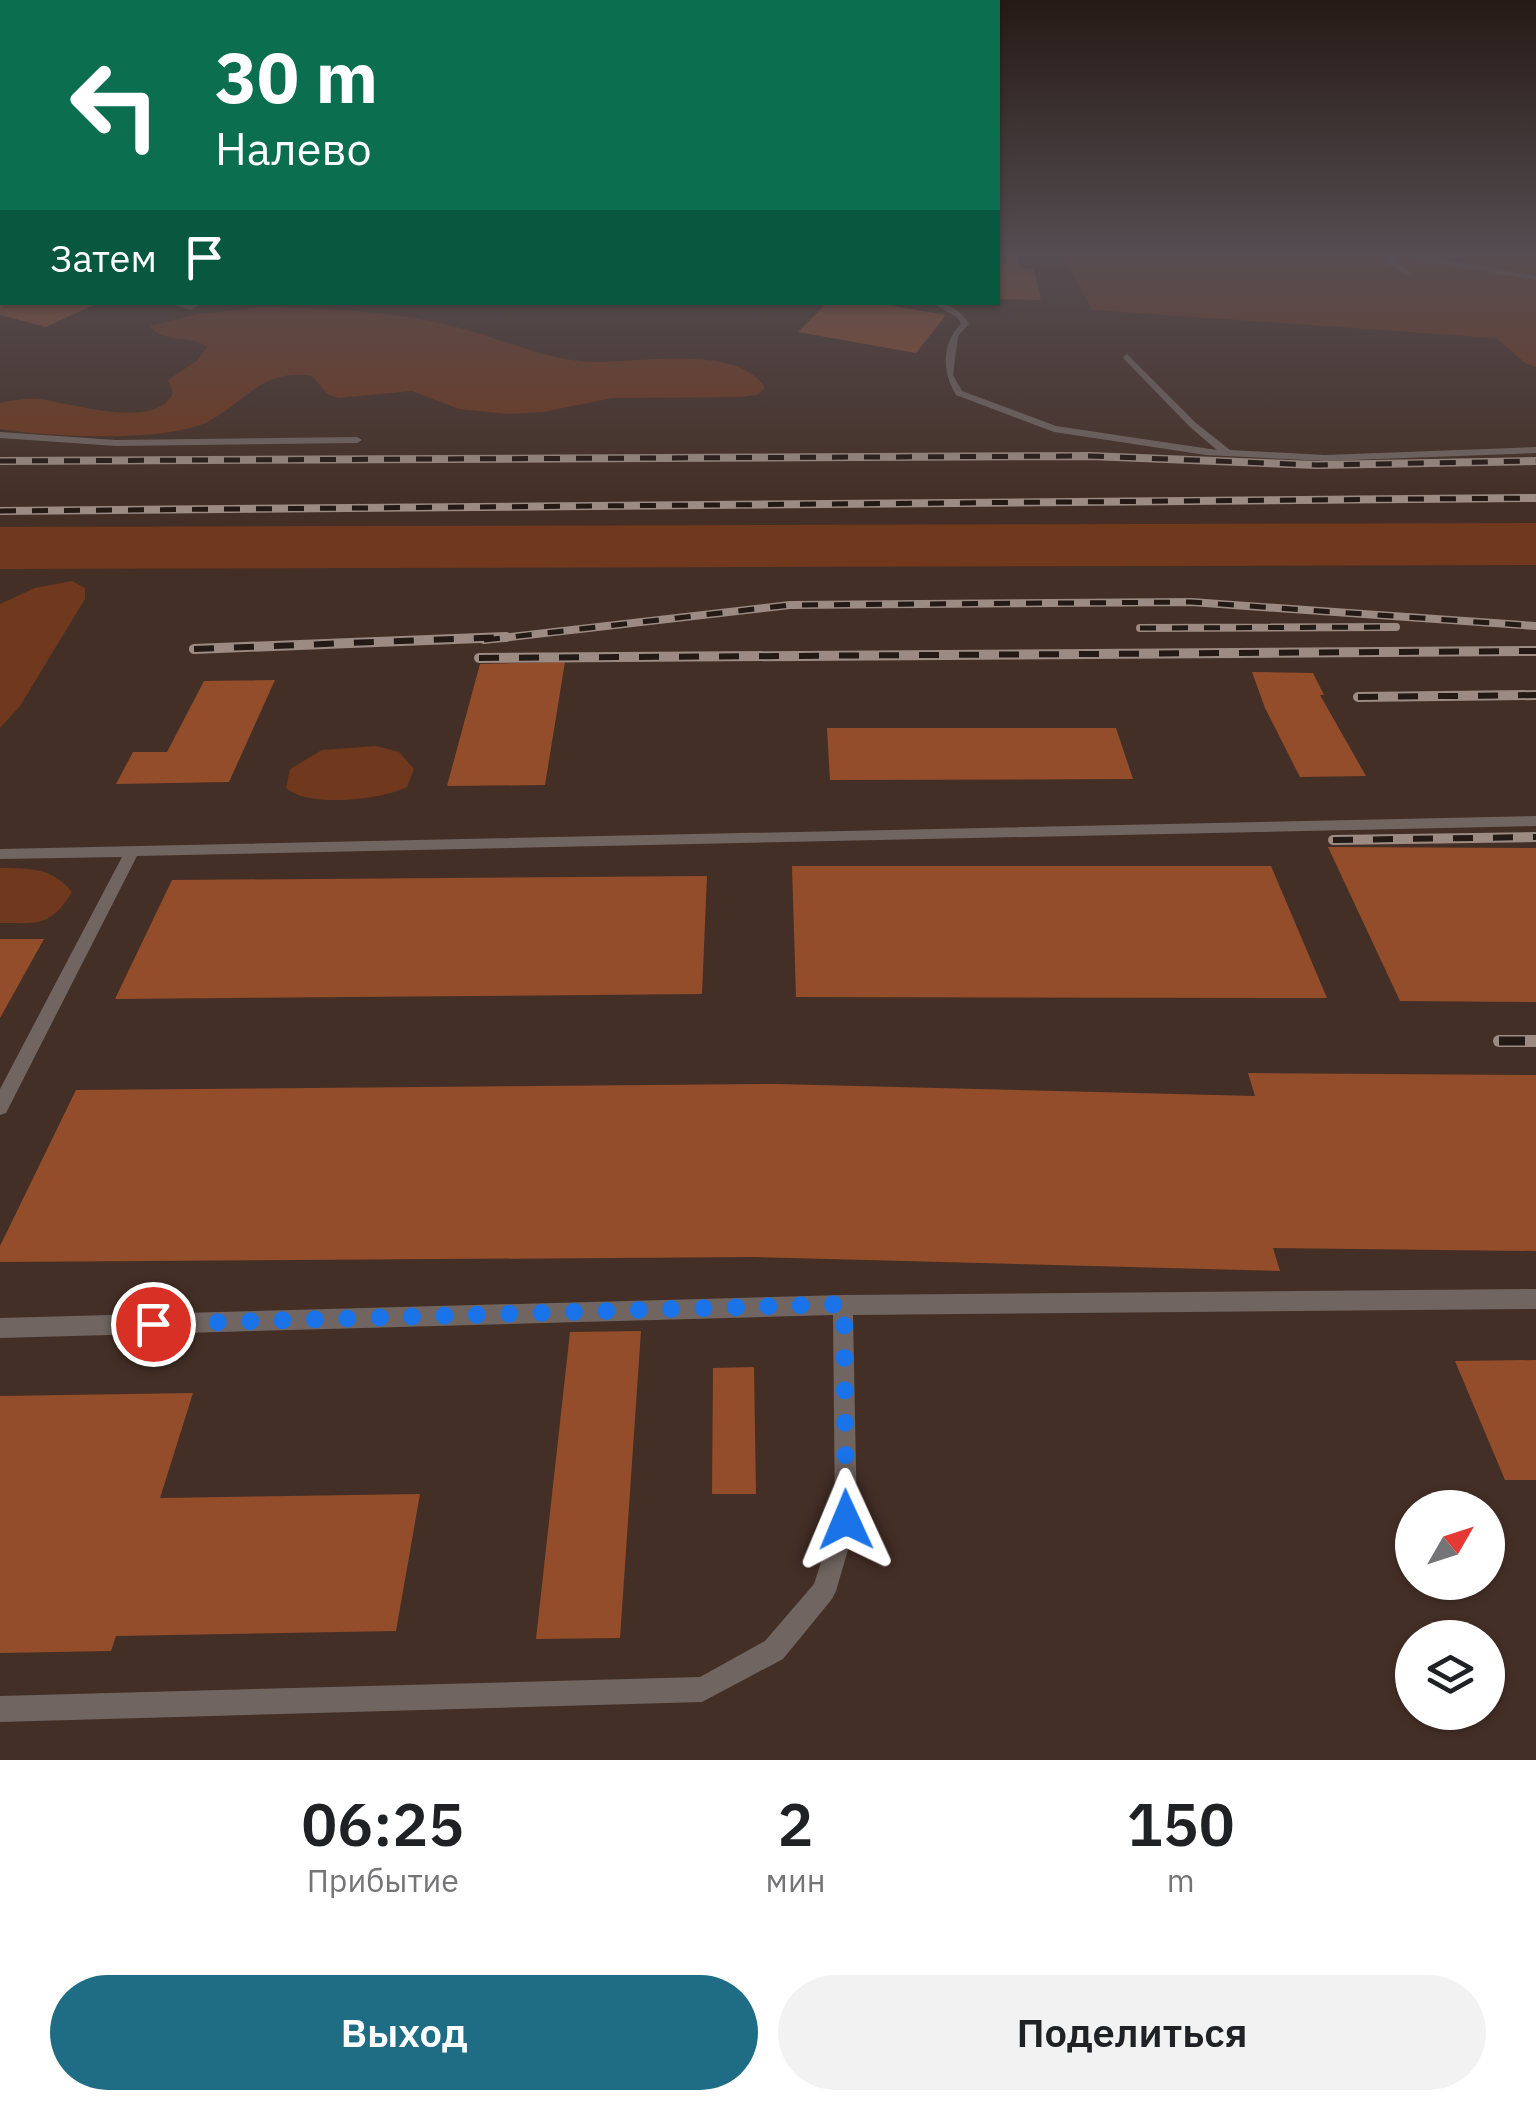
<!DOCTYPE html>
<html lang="ru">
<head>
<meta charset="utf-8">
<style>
  :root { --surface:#fff; --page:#f2f2f2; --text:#202124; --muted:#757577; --accent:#1e6d85 }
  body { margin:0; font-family:"IBM Plex Sans",sans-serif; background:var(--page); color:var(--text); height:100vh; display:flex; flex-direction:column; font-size:38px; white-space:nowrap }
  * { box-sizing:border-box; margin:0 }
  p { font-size:32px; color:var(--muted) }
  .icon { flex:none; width:55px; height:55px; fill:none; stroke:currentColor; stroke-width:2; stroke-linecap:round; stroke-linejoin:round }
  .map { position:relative; height:1760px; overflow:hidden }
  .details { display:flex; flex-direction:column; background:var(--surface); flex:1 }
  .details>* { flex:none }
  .banner { position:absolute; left:0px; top:0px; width:1000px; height:305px; box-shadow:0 2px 8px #0004; background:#0b6e4f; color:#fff; overflow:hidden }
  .needle { width:65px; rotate:51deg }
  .controls { position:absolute; left:1395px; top:1490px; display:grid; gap:20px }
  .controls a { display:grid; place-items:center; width:110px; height:110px; border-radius:50%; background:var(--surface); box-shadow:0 2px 8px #0004; font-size:50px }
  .pin { position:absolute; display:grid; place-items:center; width:85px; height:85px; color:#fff; margin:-42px; border:5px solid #fff; border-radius:50%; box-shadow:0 2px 10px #0007 }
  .me { position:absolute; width:110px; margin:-55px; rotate:359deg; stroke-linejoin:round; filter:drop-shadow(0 0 8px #0008) }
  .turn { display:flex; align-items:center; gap:35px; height:210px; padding:0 50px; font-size:45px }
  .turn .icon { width:130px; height:130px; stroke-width:2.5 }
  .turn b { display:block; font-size:70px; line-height:85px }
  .then { display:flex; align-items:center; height:95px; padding:0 50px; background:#0003; gap:20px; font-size:38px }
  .eta { display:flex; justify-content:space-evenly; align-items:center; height:170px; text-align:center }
  .eta b { font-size:60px; font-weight:600; line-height:70px }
  .action { display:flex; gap:20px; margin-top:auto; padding:20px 50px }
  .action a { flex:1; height:115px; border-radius:60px; background:var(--accent); color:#fff; font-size:40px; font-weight:600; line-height:115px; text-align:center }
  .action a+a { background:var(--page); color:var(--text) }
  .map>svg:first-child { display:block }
  .green { fill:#70381d }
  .building { fill:#934d2a }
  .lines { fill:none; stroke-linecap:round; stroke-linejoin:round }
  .service { fill:#706560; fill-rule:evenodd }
  .rail-far2-casing { stroke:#9c8b83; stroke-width:8 }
  .rail-far1-casing { stroke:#9c8b83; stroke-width:10 }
  .rail-casing { stroke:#9c8b83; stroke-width:12 }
  .rail-far2 { stroke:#231a16; stroke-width:5; stroke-dasharray:16; stroke-linecap:butt }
  .rail-far1 { stroke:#231a16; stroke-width:6; stroke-dasharray:20; stroke-linecap:butt }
  .rail { stroke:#231a16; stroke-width:9; stroke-dasharray:26; stroke-linecap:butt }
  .route { stroke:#1a73e8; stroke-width:18; stroke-dasharray:0 32.4 }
</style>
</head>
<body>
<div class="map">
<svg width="1536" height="1760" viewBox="0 0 1536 1760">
  <rect width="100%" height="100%" fill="#442f26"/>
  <path class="green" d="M1062,252h474v115l-11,-4 -29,-25 -404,-28z
    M263,307c69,1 137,4 204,23 43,12 79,30 124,32 44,1 148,-19 174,26l-8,7 -16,2 -129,1 -69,14 -35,2 -49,-5 -47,-18 -74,7 -11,-4 -15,-18c-57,-9 -73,38 -118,51 -49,14 -143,10 -194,2v-26c13,-3 26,-5 39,-4 32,4 117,32 134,-6l-5,-13 30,-20 9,-13c-17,-13 -44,-3 -57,-21l48,-12z
    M1536,523v42l-1536,4v-42z
    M72,581l13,7v11l-65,107 -20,22v-124l35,-16z
    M376,746l23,6 15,17 -7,18c-26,13 -99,21 -121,1l4,-19 32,-19z
    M0,868c30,0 53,0 72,24 -22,35 -33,31 -72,31z"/>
  <path class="building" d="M998,252h18l4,16 14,1 7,31 -43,-1z
    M0,302h100l-54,25 -46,-12z
    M828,302h42l76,13 -30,38 -118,-21z
    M565,662l-20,123 -98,1 33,-122z
    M1252,672l61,1 11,22h-4l46,81 -66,1 -35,-69z
    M275,680l-46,102 -113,2 17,-32h34l37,-71z
    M827,728h289l17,51 -303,1z
    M1328,847l208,1v154l-136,-1z
    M792,866h479l56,132 -531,-1z
    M707,876l-5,118 -587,5 57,-119z
    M0,939h44l-44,79z
    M1248,1073l288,2v176l-263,-3 7,23 -525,-14 -755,5v-16l76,-156 700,-6 479,12z
    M641,1331l-21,307 -84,1 34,-307z
    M1536,1360v120h-31l-50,-119z
    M754,1367l2,127h-44l1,-126z
    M193,1393l-33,105 260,-4 -24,137 -280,5 -5,15 -111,2v-257z"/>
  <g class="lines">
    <path class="service" d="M1381,252h16l139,24v4l-140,-24 -1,5 18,13 -4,2 -21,-12 1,-9z
      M0,260h2v5h-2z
      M165,302l25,3 15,-3 -14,8z
      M930,302c17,0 31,8 39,22l-11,12 -5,39 9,16 94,35 161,24 -27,-23 -66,-68 -1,-2 4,-3 69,69 34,27 95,5 211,-8v6l-211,8 -119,-6 -152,-23 -98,-37c-14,-23 -15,-51 5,-71l-4,-7z
      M0,432l116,8 241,-3 5,3 -5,3 -241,3 -116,-8z
      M1536,816v10l-1399,30 -131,257 -6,2v-26l122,-232 -122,2v-10z
      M1536,1289v20l-683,6 4,204 -21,72 -4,8 -49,60 -81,43 -702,20v-26l700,-19 65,-36 49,-57 21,-65 -2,-204 -833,23v-20l843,-23z"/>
    <g class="rail-far2-casing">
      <path id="rail-far2" d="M0,461l1090,-5 227,9 219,-4
        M0,511l1536,-13
        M1140,628l256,-1
        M484,640l306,-35 401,-3 345,24"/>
    </g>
    <g class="rail-far1-casing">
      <path id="rail-far1" d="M194,649l312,-12
        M479,658l1057,-7
        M1358,697l178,-2
        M1333,840l203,-3"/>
    </g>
    <g class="rail-casing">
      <path id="rail" d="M1499,1041h37"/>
    </g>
    <use href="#rail-far2" class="rail-far2"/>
    <use href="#rail-far1" class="rail-far1"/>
    <use href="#rail" class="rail"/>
  </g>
  <linearGradient id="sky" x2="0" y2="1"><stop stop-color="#251a15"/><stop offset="0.51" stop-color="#564d52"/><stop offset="1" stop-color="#564d52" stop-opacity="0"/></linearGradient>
  <rect width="1536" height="498" fill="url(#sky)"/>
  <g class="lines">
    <path class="route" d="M153,1324l691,-20 2,216"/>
  </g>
</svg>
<div class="controls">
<a><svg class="needle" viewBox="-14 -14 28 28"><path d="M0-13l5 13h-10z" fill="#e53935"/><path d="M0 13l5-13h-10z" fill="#757577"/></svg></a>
<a><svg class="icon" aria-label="layers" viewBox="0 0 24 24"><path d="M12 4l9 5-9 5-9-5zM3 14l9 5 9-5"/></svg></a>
</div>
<div class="pin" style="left:153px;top:1324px;background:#d93025"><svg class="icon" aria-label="arrive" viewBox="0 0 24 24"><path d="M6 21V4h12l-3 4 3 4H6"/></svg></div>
<svg class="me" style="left:846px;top:1520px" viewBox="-20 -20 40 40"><path d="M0-17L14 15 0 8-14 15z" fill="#1a73e8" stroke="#fff" stroke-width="4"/></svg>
<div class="banner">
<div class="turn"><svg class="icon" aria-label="left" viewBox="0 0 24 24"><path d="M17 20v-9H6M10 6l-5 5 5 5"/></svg><div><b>30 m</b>Налево</div></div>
<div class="then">Затем<svg class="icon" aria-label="arrive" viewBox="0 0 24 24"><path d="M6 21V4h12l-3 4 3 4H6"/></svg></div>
</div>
</div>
<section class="details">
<div class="eta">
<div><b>06:25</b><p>Прибытие</p></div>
<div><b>2</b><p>мин</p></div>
<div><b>150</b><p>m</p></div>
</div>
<div class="action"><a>Выход</a><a>Поделиться</a></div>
</section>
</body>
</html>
